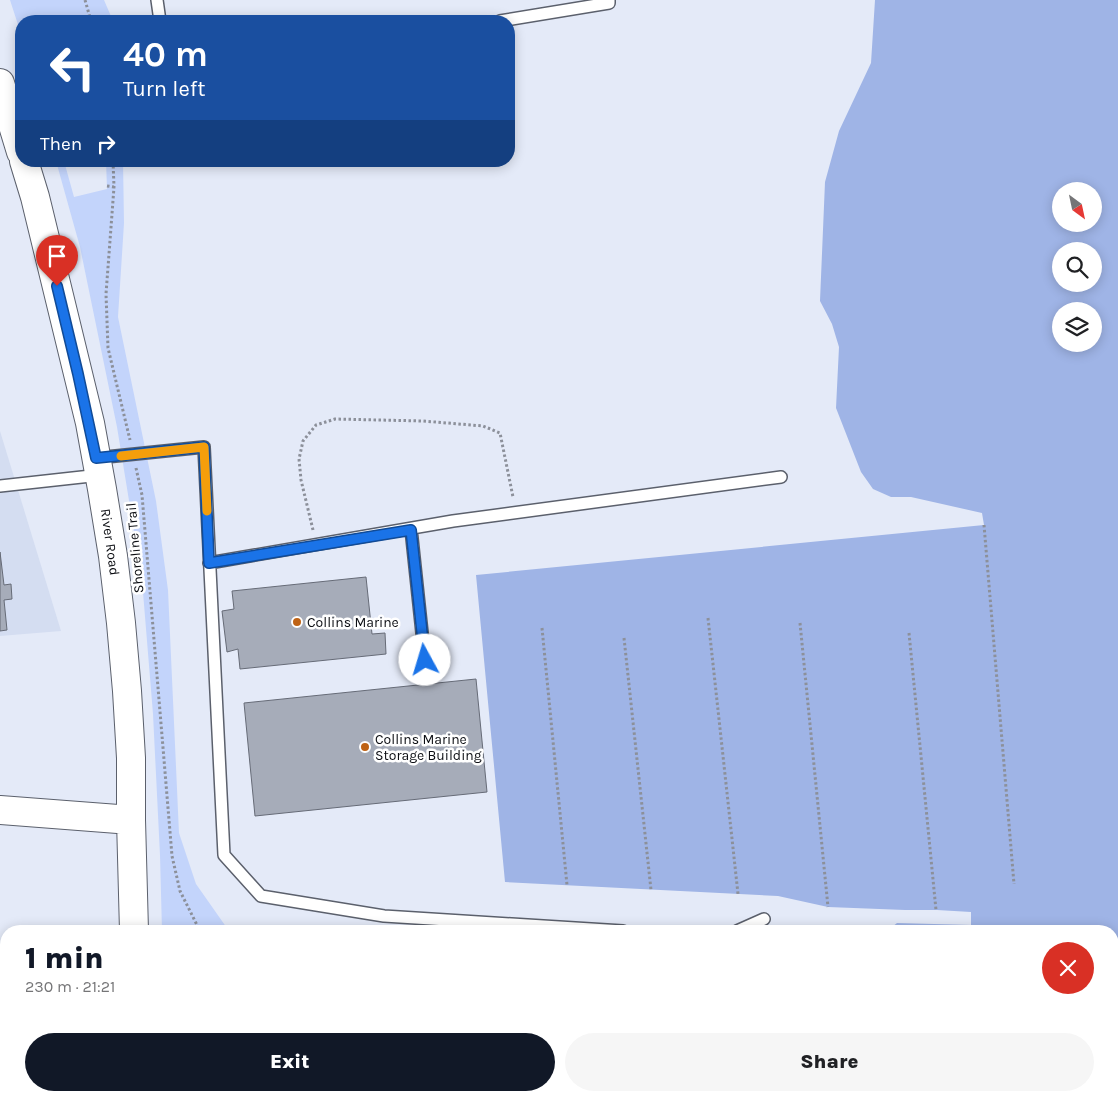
<!DOCTYPE html>
<html lang="en">
<head>
<meta charset="utf-8">
<style>
  :root { --surface:#fff; --page:#f6f6f6; --text:#202124; --muted:#757577; --accent:#111827 }
  body { margin:0; font-family:Karla,sans-serif; background:var(--page); color:var(--text); height:100vh; display:flex; flex-direction:column; font-size:19px; white-space:nowrap }
  * { box-sizing:border-box; margin:0 }
  p { font-size:16px; color:var(--muted) }
  .icon { flex:none; width:28px; height:28px; fill:none; stroke:currentColor; stroke-width:2; stroke-linecap:round; stroke-linejoin:round }
  .map { position:relative; flex:1; overflow:hidden }
  .details { position:absolute; left:0px; top:925px; width:1119px; height:176px; display:flex; flex-direction:column; background:var(--surface); border-radius:20px 20px 0 0; box-shadow:0 2px 12px #0003 }
  .details>* { flex:none }
  .guide { position:absolute; left:15px; top:15px; width:500px; height:152px; border-radius:20px; box-shadow:0 2px 12px #0003; background:#1a4fa0; color:#fff; overflow:hidden }
  .needle { width:32px; rotate:147deg }
  .controls { position:absolute; left:1052px; top:182px; display:grid; gap:10px }
  .controls a { display:grid; place-items:center; width:50px; height:50px; border-radius:50%; background:var(--surface); box-shadow:0 2px 12px #0003; font-size:25px }
  .pin { position:absolute; display:grid; place-items:center; width:42px; height:42px; color:#fff; margin:-51px -21px; border-radius:50% 50% 50% 0; rotate:-45deg; box-shadow:0 0 5px #0007 }
  .pin .icon { rotate:45deg }
  .me { position:absolute; width:55px; margin:-28px; rotate:354deg; stroke-linejoin:round; filter:drop-shadow(0 0 4px #0008) }
  .turn { display:flex; align-items:center; gap:18px; height:105px; padding:0 25px; font-size:22px }
  .turn .icon { width:65px; height:65px; stroke-width:2.5 }
  .turn b { display:block; font-size:35px; line-height:42px }
  .then { display:flex; align-items:center; height:48px; padding:0 25px; background:#0003; gap:10px; font-size:19px }
  .round { display:grid; place-items:center; flex:none; width:52px; height:52px; border-radius:26px; background:var(--page) }
  .head { display:flex; align-items:center; justify-content:space-between; height:85px; padding:0 25px }
  h1 { font-size:30px; font-weight:800; line-height:38px; color:var(--accent) }
  .cta { display:flex; gap:10px; margin-top:auto; padding:10px 25px }
  .cta a { flex:1; height:58px; border-radius:30px; background:var(--accent); color:#fff; font-size:20px; font-weight:800; line-height:58px; text-align:center }
  .cta a+a { background:var(--page); color:var(--text) }
  .map>svg:first-child { display:block }
  .built { fill:#d4ddf1 }
  .green { fill:#c3d4fb }
  .water { fill:#9fb4e6; fill-rule:evenodd }
  .building { fill:#a6acb9; stroke:#666b77 }
  .lines { fill:none; stroke-linecap:round; stroke-linejoin:round }
  .service-casing { stroke:#5b606c; stroke-width:14 }
  .secondary-casing { stroke:#5b606c; stroke-width:30 }
  .motorway-casing { stroke:#5b606c; stroke-width:30 }
  .path { stroke:#8c909a; stroke-width:3; stroke-dasharray:2.5 2.5; stroke-linecap:butt }
  .service { stroke:#fff; stroke-width:11 }
  .secondary { stroke:#fff; stroke-width:28 }
  .motorway { stroke:#fff; stroke-width:28 }
  .motorway-bridge-casing { stroke:#5b606c; stroke-width:30; stroke-linecap:butt }
  .motorway-bridge { stroke:#fff; stroke-width:28 }
  .route-casing { stroke:#114b97; stroke-width:12 }
  .route { stroke:#1a73e8; stroke-width:9 }
  .slow { stroke:#f59e0b; stroke-width:9 }
  .poi-dot { fill:#bf6214; stroke:#fff; stroke-width:2 }
  .labels { text-anchor:middle; dominant-baseline:central; stroke-width:5; stroke-linejoin:round; paint-order:stroke }
  .street-label { font-size:14px; fill:#0c0e13; stroke:#fff }
  .poi-label { font-size:14px; fill:#0c0e13; stroke:#fff; text-anchor:start }
</style>
</head>
<body>
<div class="map">
<svg width="1118" height="1101" viewBox="0 0 1118 1101">
  <rect width="100%" height="100%" fill="#e4eaf8"/>
  <path class="built" d="M0,431l61,200 -61,5z"/>
  <path class="green" d="M10,0h94l9,21h-92v13z
    M56,161h8l10,36 33,-8 -1,-28h17l1,62 -6,94 38,184 12,89 11,243 17,51 33,47h-67l-2,-76 -7,-141 -11,-134 -25,-153 -37,-180z
    M165,1095h80v6h-80z"/>
  <path class="water" d="M875,0h243v1101h-292v-6h286v-164h-225l10,-8 74,2v-13l-34,-2h-32l-77,-3 -50,-11 -273,-14 -29,-307 508,-50 -2,-12 -71,-16h-20l-18,-8 -12,-17 -25,-64 3,-61 -7,-23 -12,-23 5,-119 14,-51 32,-68zM1061,191h33v33h-33zM1061,251h33v33h-33zM1061,311h33v33h-33z"/>
  <path class="building" d="M0,552l4,33 7,-1 1,15 -8,1 3,30 -7,1z
    M366,577l6,57 13,-1 1,21 -146,15 -2,-20 -11,3 -5,-41 12,-2 -2,-18z
    M476,679l11,113 -232,24 -11,-113z"/>
  <g class="lines">
    <g class="service-casing">
      <path id="service" d="M157,0l3,21
        M500,21l109,-18v-3
        M96,458l108,-11 20,408 37,41 123,20 239,15
        M0,486l100,-11
        M411,529l14,132
        M209,563l244,-42 328,-44
        M737,931l27,-12"/>
    </g>
    <g class="secondary-casing">
      <path id="secondary" d="M0,83l21,69
        M24,161l11,36 55,226 12,66 11,67 8,67 6,68 4,67v62l3,111
        M0,810l131,10
        M151,1095v6"/>
    </g>
    <g class="motorway-casing">
      <path id="motorway" d="M0,963l6,1
        M1112,1065l6,1
        M0,1089h6"/>
    </g>
    <path class="path" d="M85,0l6,21
      M113,161l1,26 -8,107 2,54 22,92
      M107,186l7,1
      M136,468l6,27 30,361 8,35 20,40
      M984,525l30,359
      M313,530l-12,-50 -2,-21 4,-18 13,-16 19,-6 88,2 60,5 17,7 13,64
      M708,618l30,276
      M800,623l28,284
      M542,628l25,257
      M909,633l27,277
      M624,638l27,252
      M0,1026l6,1
      M237,1101v-6"/>
    <use href="#service" class="service"/>
    <use href="#secondary" class="secondary"/>
    <use href="#motorway" class="motorway"/>
    <g class="motorway-bridge-casing">
      <path id="motorway-bridge" d="M67,1095l65,6"/>
    </g>
    <use href="#motorway-bridge" class="motorway-bridge"/>
  </g>
  <g class="lines">
    <g class="route-casing">
      <path id="route" d="M57,286l21,88 18,84 108,-11 5,116 202,-33 14,130"/>
    </g>
    <use href="#route" class="route"/>
    <path class="slow" d="M121,456l83,-9 3,64"/>
  </g>
  <g class="poi-dot">
    <circle cx="297" cy="622" r="5"/>
    <circle cx="365" cy="747" r="5"/>
  </g>
  <g class="labels">
    <g class="street-label">
      <text transform="translate(110 542) rotate(82)">River Road</text>
      <text transform="translate(135 548) rotate(-95)">Shoreline Trail</text>
    </g>
    <g class="poi-label">
      <text x="307" y="622">Collins Marine</text>
      <text x="375" y="739">Collins Marine<tspan x="375" dy="16">Storage Building</tspan></text>
    </g>
  </g>
</svg>
<div class="controls">
<a><svg class="needle" viewBox="-14 -14 28 28"><path d="M0-13l5 13h-10z" fill="#e53935"/><path d="M0 13l5-13h-10z" fill="#757577"/></svg></a>
<a><svg class="icon" aria-label="search" viewBox="0 0 24 24"><circle cx="10" cy="10" r="6"/><path d="M15 15l6 6"/></svg></a>
<a><svg class="icon" aria-label="layers" viewBox="0 0 24 24"><path d="M12 4l9 5-9 5-9-5zM3 14l9 5 9-5"/></svg></a>
</div>
<div class="pin" style="left:57px;top:286px;background:#d93025"><svg class="icon" aria-label="arrive" viewBox="0 0 24 24"><path d="M6 21V4h12l-3 4 3 4H6"/></svg></div>
<svg class="me" style="left:425px;top:660px" viewBox="-20 -20 40 40"><circle r="19" fill="#fff"/><path d="M0-13L10 11 0 6-10 11z" fill="#1a73e8"/></svg>
<div class="guide">
<div class="turn"><svg class="icon" aria-label="left" viewBox="0 0 24 24"><path d="M17 20v-9H6M10 6l-5 5 5 5"/></svg><div><b>40 m</b>Turn left</div></div>
<div class="then">Then<svg class="icon" aria-label="right" viewBox="0 0 24 24"><path d="M7 20v-9h11M14 6l5 5-5 5"/></svg></div>
</div>
<section class="details">
<div class="head"><div><h1>1 min</h1><p>230 m · 21:21</p></div><a class="round" style="background:#d93025;color:#fff"><svg class="icon" aria-label="close" viewBox="0 0 24 24"><path d="M6 6l12 12M18 6L6 18"/></svg></a></div>
<div class="cta"><a>Exit</a><a>Share</a></div>
</section>
</div>
</body>
</html>
